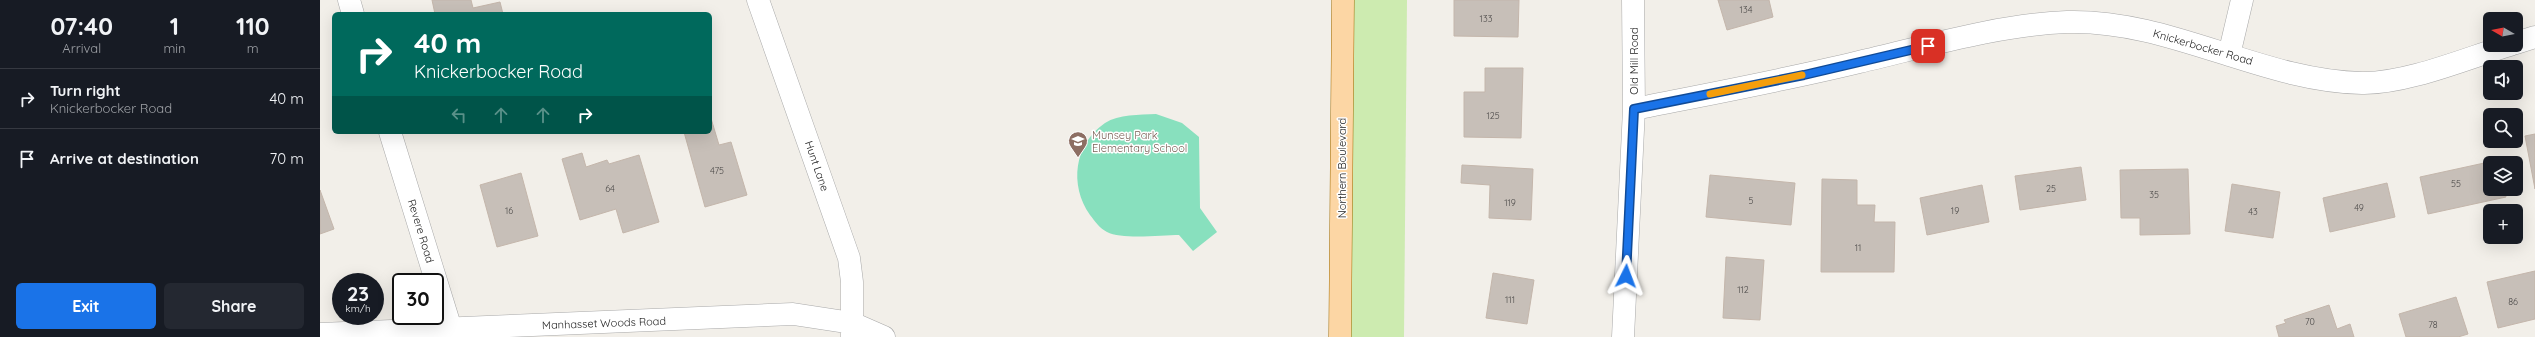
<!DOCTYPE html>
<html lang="en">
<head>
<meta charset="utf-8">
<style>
  :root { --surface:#171b24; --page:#242831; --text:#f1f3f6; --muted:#9ea1a6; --line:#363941; --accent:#1a73e8 }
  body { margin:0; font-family:Quicksand,sans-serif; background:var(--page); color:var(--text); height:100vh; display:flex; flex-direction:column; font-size:15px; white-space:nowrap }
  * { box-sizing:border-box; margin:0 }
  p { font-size:13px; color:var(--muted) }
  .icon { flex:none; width:22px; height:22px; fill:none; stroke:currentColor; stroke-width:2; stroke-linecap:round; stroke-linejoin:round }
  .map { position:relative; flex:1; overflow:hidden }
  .sheet { display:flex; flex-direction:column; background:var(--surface); width:320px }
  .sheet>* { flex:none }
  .hud { position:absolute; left:12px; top:12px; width:380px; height:122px; border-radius:6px; box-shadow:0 4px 16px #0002; background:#00695c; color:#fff; overflow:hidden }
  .needle { width:26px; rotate:279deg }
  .controls { position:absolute; left:2163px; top:12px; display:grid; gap:8px }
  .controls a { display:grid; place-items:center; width:40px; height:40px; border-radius:6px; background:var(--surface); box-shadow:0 4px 16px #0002; font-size:20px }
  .speed { position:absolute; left:12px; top:273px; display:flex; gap:8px; font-size:20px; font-weight:700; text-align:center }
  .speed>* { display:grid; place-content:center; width:52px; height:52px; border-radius:50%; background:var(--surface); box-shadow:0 4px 16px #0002; line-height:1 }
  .speed small { font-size:10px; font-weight:400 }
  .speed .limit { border:2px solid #111; border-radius:6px; background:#fff; color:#111 }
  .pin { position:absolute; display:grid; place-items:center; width:34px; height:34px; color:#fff; margin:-17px; border-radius:8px; box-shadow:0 2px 6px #0006 }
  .me { position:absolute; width:44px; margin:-22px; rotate:3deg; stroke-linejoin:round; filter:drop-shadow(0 0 3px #0008) }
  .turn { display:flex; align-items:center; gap:14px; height:84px; padding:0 16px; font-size:18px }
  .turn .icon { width:52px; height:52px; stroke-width:2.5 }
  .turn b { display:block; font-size:28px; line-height:34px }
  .lanes { display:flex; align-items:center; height:38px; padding:0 16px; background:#0003; justify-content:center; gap:20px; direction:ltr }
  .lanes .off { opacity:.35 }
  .eta { display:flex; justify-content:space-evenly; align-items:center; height:68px; text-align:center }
  .eta b { font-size:24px; font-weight:800; line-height:28px }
  .button { display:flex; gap:8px; margin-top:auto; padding:8px 16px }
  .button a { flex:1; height:46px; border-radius:6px; background:var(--accent); color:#fff; font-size:16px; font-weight:800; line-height:46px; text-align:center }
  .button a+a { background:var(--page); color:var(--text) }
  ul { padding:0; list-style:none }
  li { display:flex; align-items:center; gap:12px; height:60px; padding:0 16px; border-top:1px solid var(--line) }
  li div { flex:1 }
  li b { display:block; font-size:15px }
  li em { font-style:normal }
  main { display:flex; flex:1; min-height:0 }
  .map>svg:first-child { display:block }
  .grass { fill:#cdebb0 }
  .pitch { fill:#88e0be }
  .building { fill:#c7bfb8; stroke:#c4b6ab }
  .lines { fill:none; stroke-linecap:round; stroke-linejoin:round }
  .minor-casing { stroke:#a9a9a9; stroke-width:23 }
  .major-casing { stroke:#a06b00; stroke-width:23 }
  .minor { stroke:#fff; stroke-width:22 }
  .major { stroke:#fcd6a4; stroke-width:22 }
  .route-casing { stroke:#114b97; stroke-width:10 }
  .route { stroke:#1a73e8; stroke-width:7 }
  .slow { stroke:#f59e0b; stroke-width:7 }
  .labels { text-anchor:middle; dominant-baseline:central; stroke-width:3; stroke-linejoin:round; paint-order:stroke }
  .number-label { font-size:9px; fill:#4b4948 }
  .street-label { font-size:11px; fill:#222; stroke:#fff }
  .education-label { font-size:11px; fill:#785e54; stroke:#fff; text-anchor:start }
</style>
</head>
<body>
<main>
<section class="sheet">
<div class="eta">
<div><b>07:40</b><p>Arrival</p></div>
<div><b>1</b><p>min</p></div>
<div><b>110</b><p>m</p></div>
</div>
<ul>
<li><svg class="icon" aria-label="right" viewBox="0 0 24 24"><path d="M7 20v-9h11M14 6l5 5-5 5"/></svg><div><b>Turn right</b><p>Knickerbocker Road</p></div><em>40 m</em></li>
<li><svg class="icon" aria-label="arrive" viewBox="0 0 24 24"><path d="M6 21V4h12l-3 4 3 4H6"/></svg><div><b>Arrive at destination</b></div><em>70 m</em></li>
</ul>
<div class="button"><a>Exit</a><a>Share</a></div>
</section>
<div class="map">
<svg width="2215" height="337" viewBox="0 0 2215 337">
  <rect width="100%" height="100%" fill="#f2efe9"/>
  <path class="grass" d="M1023,0h64l-3,337h-64z"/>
  <path class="pitch" d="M836,114l26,9 17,14 1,71 17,24 -24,19 -14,-16c-17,0 -57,5 -72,-3 -8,-4 -12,-11 -17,-17 -21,-30 -16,-71 15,-92 14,-9 34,-8 51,-9z"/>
  <path class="building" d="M112,0h39l2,8 27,-6 3,12h-68z
    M1134,0h65l-1,37 -64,-1z
    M1398,0h51l4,17 -46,13z
    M1165,68h38l-2,70 -57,-1v-45h21z
    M390,115l9,30 12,-3 16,53 -42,12 -21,-75h26z
    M2215,134v55l-10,-53z
    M262,153l4,14 21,-7 2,4 30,-9 20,67 -36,11 -7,-24 -36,11 -18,-61z
    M2178,160l1,3h-9v26h14l2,8 -78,17 -8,-37z
    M1142,165l71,4 -2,51 -42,-2 1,-33 -29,-2z
    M1761,167l5,33 -66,10 -5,-34z
    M1868,169l2,65 -50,1v-17h-19l-1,-48z
    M201,173l17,63 -41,11 -17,-62z
    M1390,175l85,8 -4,42 -85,-8z
    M1502,179l35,1v25h18l-1,17h21l-1,50h-73z
    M2067,183l8,34 -65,15 -7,-34z
    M1912,184l48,8 -7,46 -48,-7z
    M1662,185l7,37 -62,13 -7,-37z
    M0,190l14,39 -14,5z
    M1406,257l38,3 -4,60 -37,-2z
    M2215,271v48l-37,9 -11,-46z
    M1173,273l41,7 -7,44 -41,-6z
    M2136,297l12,37 -10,3h-52l-7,-23z
    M2009,305l8,24 13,-5 4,13h-75l-3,-11 10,-3 -2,-3z"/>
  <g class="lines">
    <g class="minor-casing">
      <path id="minor" d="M29,0l4,14
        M438,0l91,258 3,24v55
        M2196,43l19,-6
        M1909,55l13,-55
        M1314,109c75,-15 151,-29 225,-47 69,-16 138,-37 208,-40 103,-3 194,59 295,61 44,1 105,-25 148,-38
        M70,132l61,197
        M0,334l473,-20 59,9 32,14
        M1303,337l11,-228 -1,-109"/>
    </g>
    <g class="major-casing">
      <path id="major" d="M1020,337l3,-337"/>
    </g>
    <use href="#minor" class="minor"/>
    <use href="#major" class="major"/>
  </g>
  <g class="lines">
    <g class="route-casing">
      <path id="route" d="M1306,276l8,-167 170,-34 124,-29"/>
    </g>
    <use href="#route" class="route"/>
    <path class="slow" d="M1390,94l92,-19"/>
  </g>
  <defs>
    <g id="school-pin" transform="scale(1)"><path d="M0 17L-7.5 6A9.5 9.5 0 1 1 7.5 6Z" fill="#8d6e63" stroke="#fff"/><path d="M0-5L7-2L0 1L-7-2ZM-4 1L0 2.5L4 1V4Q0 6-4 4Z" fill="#fff"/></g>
  </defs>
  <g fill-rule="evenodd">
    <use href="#school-pin" x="758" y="141"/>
  </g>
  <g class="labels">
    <g class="number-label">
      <text x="1426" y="9">134</text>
      <text x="1166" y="18">133</text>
      <text x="1173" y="115">125</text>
      <text x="397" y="170">475</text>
      <text x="2136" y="183">55</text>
      <text x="290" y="188">64</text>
      <text x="1731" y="188">25</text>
      <text x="1834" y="194">35</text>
      <text x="1431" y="200">5</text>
      <text x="1190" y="202">119</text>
      <text x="2039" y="207">49</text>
      <text x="189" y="210">16</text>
      <text x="1635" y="210">19</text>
      <text x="1933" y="211">43</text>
      <text x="1538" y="247">11</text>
      <text x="1423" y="289">112</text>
      <text x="1190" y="299">111</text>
      <text x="2193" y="301">86</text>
      <text x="1990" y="321">70</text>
      <text x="2113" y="324">78</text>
    </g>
    <g class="street-label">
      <text transform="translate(1883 47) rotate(16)">Knickerbocker Road</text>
      <text transform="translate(1314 61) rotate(-90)">Old Mill Road</text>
      <text transform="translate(497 166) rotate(71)">Hunt Lane</text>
      <text transform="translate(1022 168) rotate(-90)">Northern Boulevard</text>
      <text transform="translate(101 231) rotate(73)">Revere Road</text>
      <text transform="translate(284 323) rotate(-2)">Manhasset Woods Road</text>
    </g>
    <g class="education-label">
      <text x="772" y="135">Munsey Park<tspan x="772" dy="13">Elementary School</tspan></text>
    </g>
  </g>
</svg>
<div class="controls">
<a><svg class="needle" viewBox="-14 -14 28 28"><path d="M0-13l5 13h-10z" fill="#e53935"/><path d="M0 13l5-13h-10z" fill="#9ea1a6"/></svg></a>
<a><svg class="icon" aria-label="sound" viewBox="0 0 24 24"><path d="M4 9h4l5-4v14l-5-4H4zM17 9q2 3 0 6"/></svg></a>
<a><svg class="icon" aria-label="search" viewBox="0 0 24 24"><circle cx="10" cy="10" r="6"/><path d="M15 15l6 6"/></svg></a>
<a><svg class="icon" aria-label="layers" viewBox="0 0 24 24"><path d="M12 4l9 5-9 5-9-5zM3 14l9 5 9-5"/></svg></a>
<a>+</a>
</div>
<div class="speed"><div>23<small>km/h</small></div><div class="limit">30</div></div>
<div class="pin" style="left:1608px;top:46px;background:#d93025"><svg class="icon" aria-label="arrive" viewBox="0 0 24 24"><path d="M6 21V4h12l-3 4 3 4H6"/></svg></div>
<svg class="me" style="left:1306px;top:276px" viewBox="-20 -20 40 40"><path d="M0-17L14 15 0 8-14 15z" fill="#1a73e8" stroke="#fff" stroke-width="4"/></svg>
<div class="hud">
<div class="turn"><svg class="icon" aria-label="right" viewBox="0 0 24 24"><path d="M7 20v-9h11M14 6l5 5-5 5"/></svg><div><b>40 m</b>Knickerbocker Road</div></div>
<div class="lanes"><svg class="icon off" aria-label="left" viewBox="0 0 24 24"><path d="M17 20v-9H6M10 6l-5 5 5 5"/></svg><svg class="icon off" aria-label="ahead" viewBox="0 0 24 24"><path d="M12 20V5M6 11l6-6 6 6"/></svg><svg class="icon off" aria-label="ahead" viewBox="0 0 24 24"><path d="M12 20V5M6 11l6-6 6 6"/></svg><svg class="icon" aria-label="right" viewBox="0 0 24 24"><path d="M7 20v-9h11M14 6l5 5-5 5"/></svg></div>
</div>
</div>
</main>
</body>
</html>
